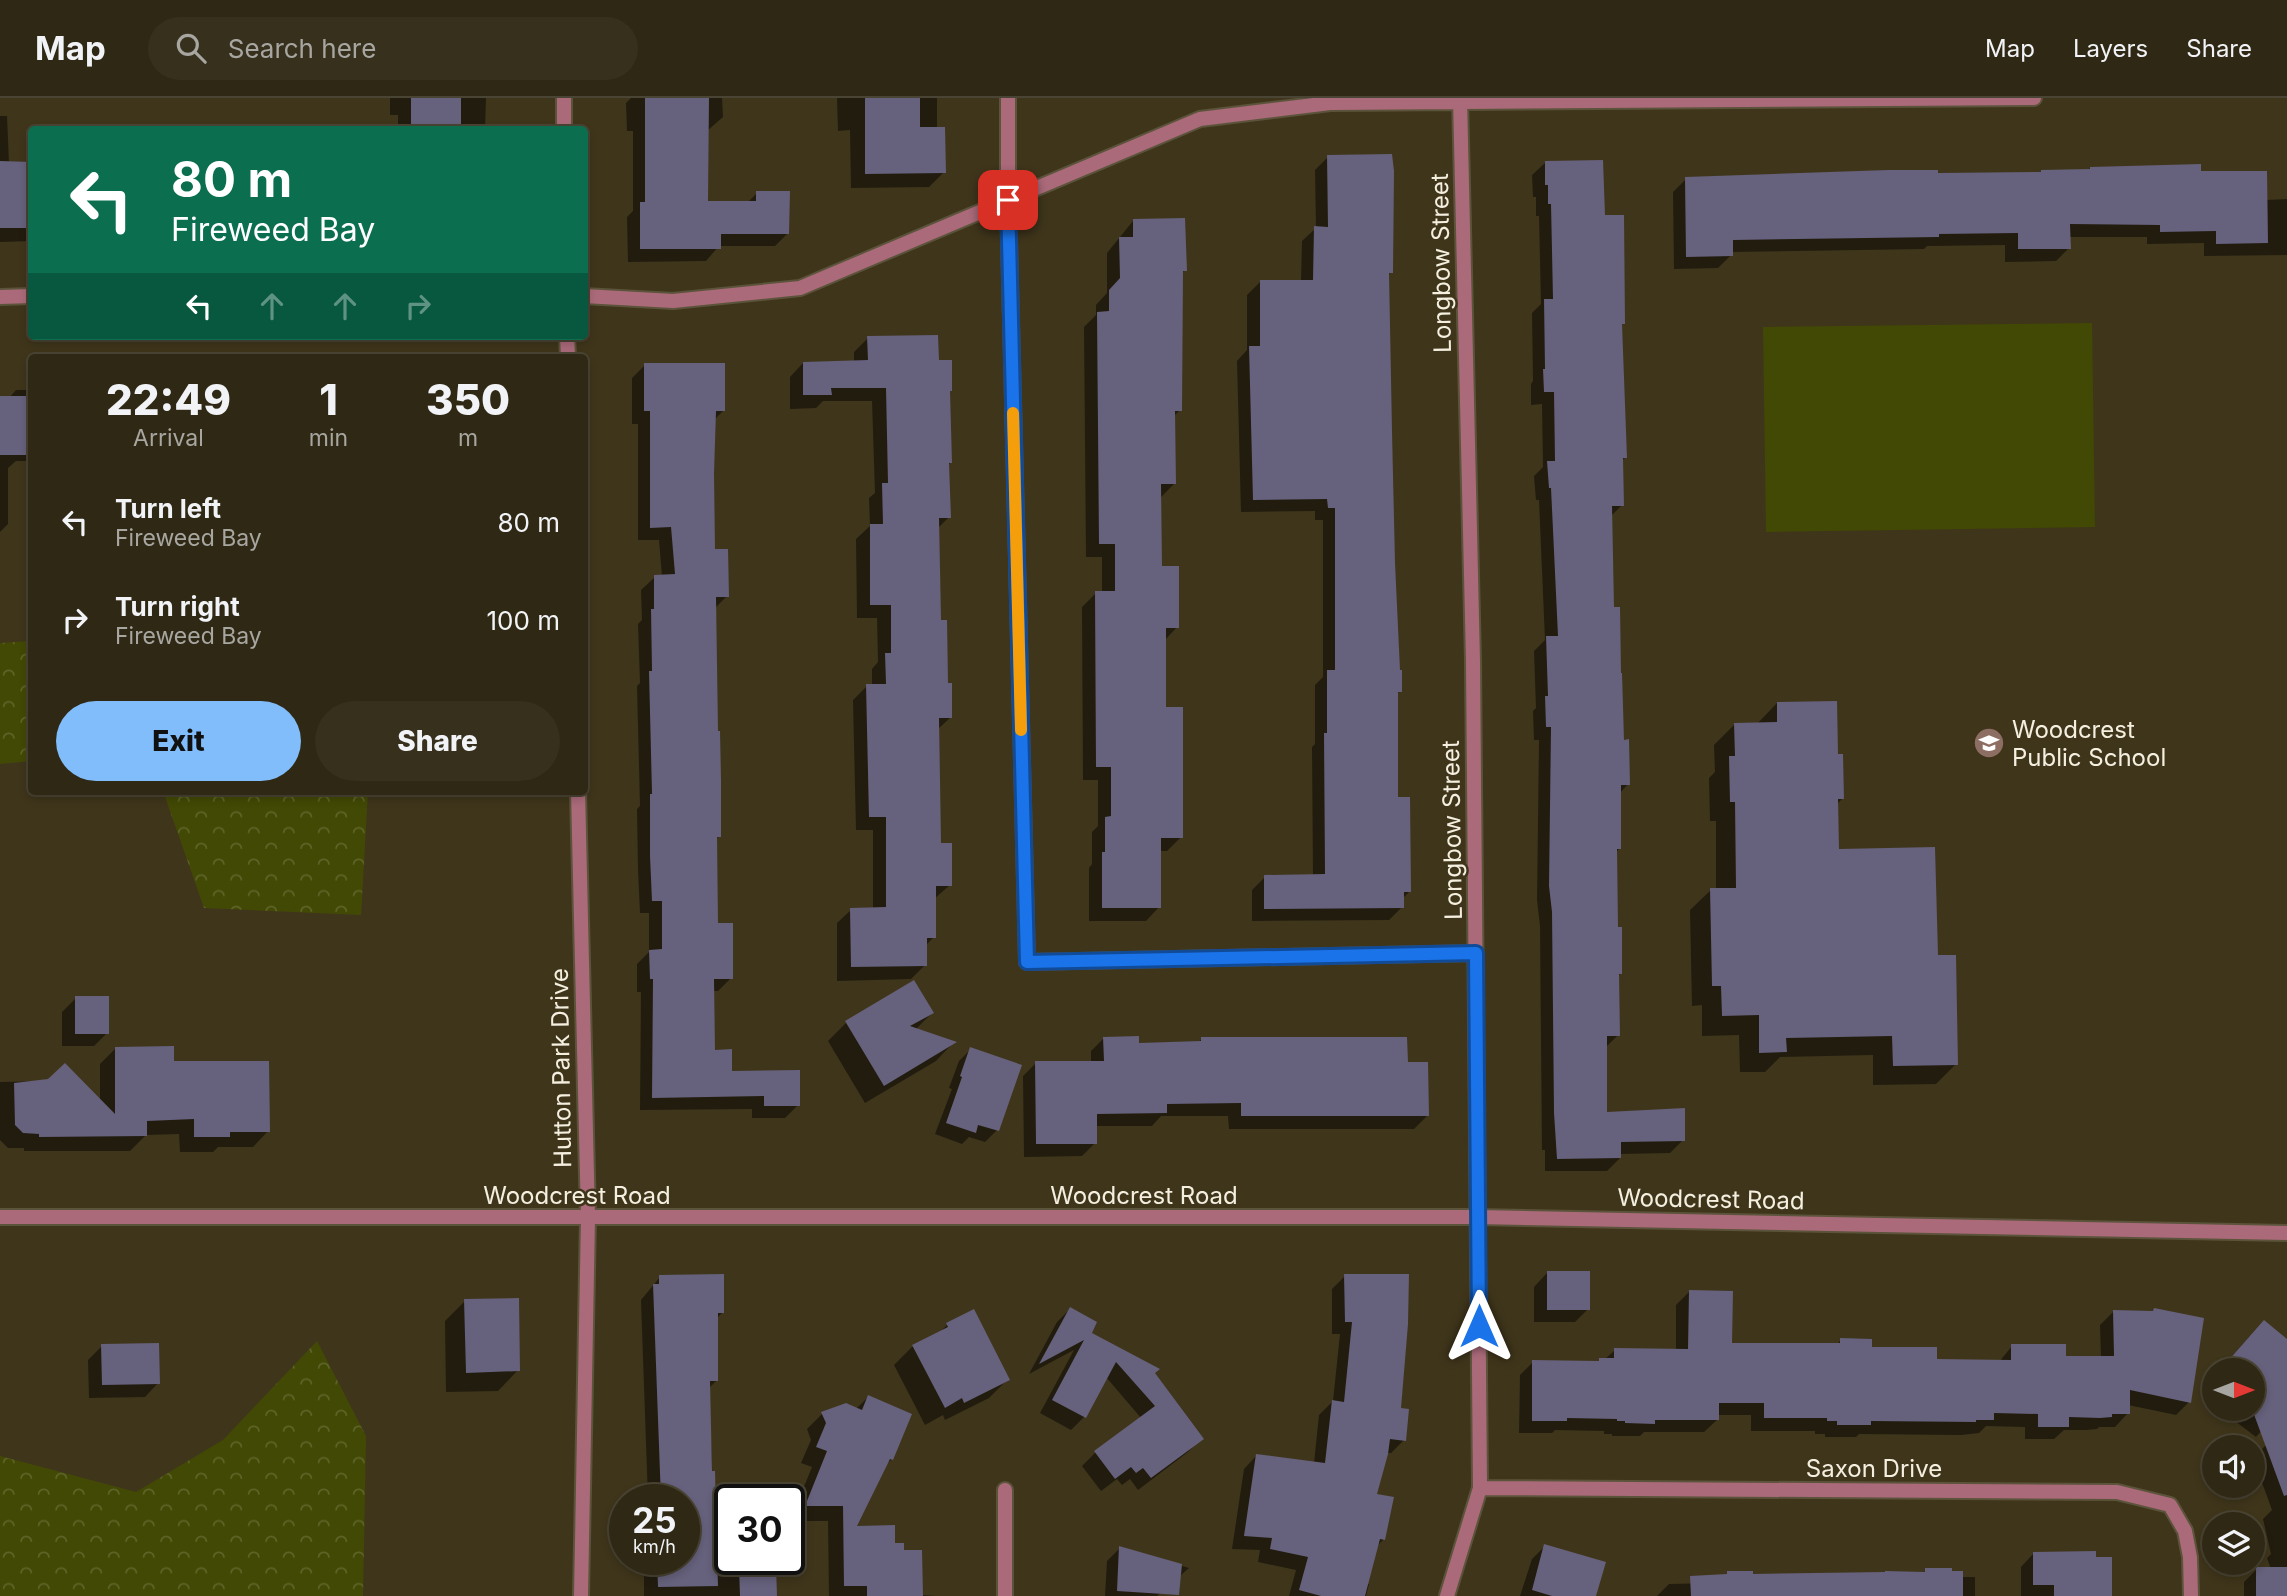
<!DOCTYPE html>
<html lang="en">
<head>
<meta charset="utf-8">
<style>
  :root { --surface:#2f2814; --page:#37301d; --text:#f1f3f6; --muted:#a7a6a0; --line:#4a4434; --accent:#80bdfa }
  body { margin:0; font-family:Inter,sans-serif; background:var(--page); color:var(--text); height:100vh; display:flex; flex-direction:column; font-size:26px; white-space:nowrap }
  * { box-sizing:border-box; margin:0 }
  p { font-size:23px; color:var(--muted) }
  .icon { flex:none; width:38px; height:38px; fill:none; stroke:currentColor; stroke-width:2; stroke-linecap:round; stroke-linejoin:round }
  .map { position:relative; flex:1; overflow:hidden }
  .panel { position:absolute; left:28px; top:256px; width:560px; height:441px; display:flex; flex-direction:column; background:var(--surface); border-radius:7px; box-shadow:0 4px 10px #0003,0 0 0 2px var(--line) }
  .panel>* { flex:none }
  .hud { position:absolute; left:28px; top:28px; width:560px; height:214px; border-radius:7px; box-shadow:0 4px 10px #0003,0 0 0 2px var(--line); background:#0b6e4f; color:#fff; overflow:hidden }
  .needle { width:46px; rotate:90deg }
  .fabs { position:absolute; left:2202px; top:1260px; display:grid; gap:14px }
  .fabs a { display:grid; place-items:center; width:63px; height:63px; border-radius:50%; background:var(--surface); box-shadow:0 4px 10px #0003,0 0 0 2px var(--line); font-size:35px }
  .speed { position:absolute; left:609px; top:1386px; display:flex; gap:14px; font-size:35px; font-weight:700; text-align:center }
  .speed>* { display:grid; place-content:center; width:91px; height:91px; border-radius:50%; background:var(--surface); box-shadow:0 4px 10px #0003,0 0 0 2px var(--line); line-height:1 }
  .speed small { font-size:18px; font-weight:400 }
  .speed .limit { border:4px solid #111; border-radius:10px; background:#fff; color:#111 }
  .pin { position:absolute; display:grid; place-items:center; width:60px; height:60px; color:#fff; margin:-30px; border-radius:14px; box-shadow:0 4px 10px #0006 }
  .me { position:absolute; width:77px; margin:-38px; rotate:0deg; stroke-linejoin:round; filter:drop-shadow(0 0 5px #0008) }
  .turn { display:flex; align-items:center; gap:24px; height:147px; padding:0 28px; font-size:32px }
  .turn .icon { width:91px; height:91px; stroke-width:2.5 }
  .turn b { display:block; font-size:49px; line-height:60px }
  .lanes { display:flex; align-items:center; height:66px; padding:0 28px; background:#0003; justify-content:center; gap:35px; direction:ltr }
  .lanes .off { opacity:.35 }
  .eta { display:flex; justify-content:space-evenly; align-items:center; height:119px; text-align:center }
  .eta b { font-size:42px; font-weight:800; line-height:49px }
  .primary-button { display:flex; gap:14px; margin-top:auto; padding:14px 28px }
  .primary-button a { flex:1; height:80px; border-radius:42px; background:var(--accent); color:#111; font-size:28px; font-weight:800; line-height:80px; text-align:center }
  .primary-button a+a { background:var(--page); color:var(--text) }
  ul { padding:0; list-style:none }
  li { display:flex; align-items:center; gap:21px; height:98px; padding:0 28px }
  li div { flex:1 }
  li b { display:block; font-size:26px }
  li em { font-style:normal }
  header { display:flex; align-items:center; gap:42px; box-sizing:border-box; height:98px; padding:0 35px; background:var(--surface); border-bottom:2px solid var(--line) }
  header strong { font-size:33px }
  nav { display:flex; gap:38px; margin-inline-start:auto; font-size:24px }
  .search { width:490px; height:63px; background:var(--page); display:flex; align-items:center; gap:18px; box-sizing:border-box; padding:0 24px; border-radius:38px; color:var(--muted); font-size:26px }
  .map>svg:first-child { display:block }
  .forest { fill:url(#forest-crowns) }
  .pitch { fill:#424904 }
  .shadow { fill:#0007 }
  .building { fill:#66617c }
  .lines { fill:none; stroke-linecap:round; stroke-linejoin:round }
  .minor-casing { stroke:#5c533b; stroke-width:18 }
  .minor { stroke:#aa6a7a; stroke-width:14 }
  .route-casing { stroke:#114b97; stroke-width:18 }
  .route { stroke:#1a73e8; stroke-width:12 }
  .slow { stroke:#f59e0b; stroke-width:12 }
  .labels { text-anchor:middle; dominant-baseline:central; stroke-width:5; stroke-linejoin:round; paint-order:stroke }
  .street-label { font-size:24px; fill:#f5efe0; stroke:#3f351b }
  .poi-label { font-size:24px; fill:#f5efe0; stroke:#3f351b; text-anchor:start }
</style>
</head>
<body>
<header>
<strong>Map</strong>
<div class="search"><svg class="icon" aria-label="search" viewBox="0 0 24 24"><circle cx="10" cy="10" r="6"/><path d="M15 15l6 6"/></svg>Search here</div>
<nav><a>Map</a><a>Layers</a><a>Share</a></nav>
</header>
<div class="map">
<svg width="2287" height="1498" viewBox="0 0 2287 1498">
  <defs>
    <pattern id="forest-crowns" width="20" height="18" patternUnits="userSpaceOnUse" patternTransform="scale(1.75)"><rect width="20" height="18" fill="#424904"/><path d="M2 6a3 3 0 1 1 6 0M12 15a3 3 0 1 1 6 0" fill="none" stroke="#5e6428"/></pattern>
  </defs>
  <rect width="100%" height="100%" fill="#3f351b"/>
  <path class="forest" d="M31,543v120l-31,3v-121z
    M163,693h205l-7,124 -157,-7z
    M317,1243l49,95 -3,160h-363v-140l136,36 87,-52z"/>
  <path class="pitch" d="M2092,225l3,204 -329,5 -3,-205z"/>
  <path class="shadow" d="M390,0h96l-1,32h-87v-15h-8z
    M631,0h91l1,19 -16,14 -1,72h41l10,-10 31,40 -13,13h-56l-13,15 -78,1 -1,-45 6,-6v-80h-6l-1,-28z
    M837,0h100v30l7,44 -15,15 -78,1 -1,-58 -12,1z
    M0,18h7l2,47h23v78l-32,1z
    M1328,59l63,115 -4,4 6,287 7,128 -4,4v104l13,93 -6,6 -1,9 -13,13 -137,1v-31l13,-13 48,-1 -1,-129 3,-3v-59l8,-8v-157h-8v-9l-74,1 -4,-151 10,-11v-55l13,-13 41,-1 1,-40 14,-13 -1,-58z
    M1545,65l58,54 21,106 -4,3 6,131 -5,4 1,44 -12,12 2,91 16,176 -8,9v55l-5,5 2,76 4,44 -3,3v59l-13,13 1,66 77,26 -13,13 -50,1v4l-13,13h-62v-21h-3l-2,-224 -3,-26 2,-160h-5l-1,-29 3,-3 -2,-57 11,-11 -6,-140h-3l-2,-24 9,-9 -1,-63 -11,1v-21l2,-3 -1,-68 9,-9 -2,-88h-3v-19h-3l-1,-22z
    M2090,70l110,5 66,27 21,-1v56l-83,1v-13l-57,1v-7h-78v11l-13,13 -51,1v-17l-78,1 -3,3 -193,3v3l-13,13 -44,1 -1,-77 13,-13 251,-4 151,-4z
    M1133,123l52,49 -4,4 -1,136 -7,7 2,66 -14,14 -1,71 17,59 -12,13v68l16,129 -14,14h-8v56l-13,14h-57v-53l3,-4v-32l6,-6v-46h-15l-1,-173 14,-14h6v-36h-16l-2,-230 12,-12v-10l11,-12v-40z
    M868,240l69,24 12,30 2,70 -4,4 2,51 -12,12 3,92 11,96 -14,13 2,115 11,40 -16,14v38l-9,9v19l-14,14 -74,2v-58l14,-13 22,-1v-79h-17l-3,-130 14,-14h5v-17l6,-7 -1,-44h-20l-1,-79 14,-13 -1,-28 6,-5 -3,-92h-49l-7,7 -26,1v-32l13,-14 51,-1v-10z
    M645,267l79,45 -10,10 -1,131 14,45 -13,13 5,227 -4,4 2,84 14,54 -13,13h-6l2,60 16,22 68,32 -13,13h-33v-9l-112,1 1,-118h-4v-28l12,-12v-39h-9l-2,-43 -1,-61 3,-3 -3,-120 3,-3 -2,-59 4,-4 -1,-30 14,-13 7,-1 -3,-36h-21v-116h-6v-46z
    M16,292h16v68l-3,3h-13l-8,7v56l-8,8v-134h9z
    M1777,605l59,53 6,43 -5,5v47l99,106 20,107 -20,20 -63,1v-30l-93,2 -15,15h-25l-1,-37 -37,1v-31l-10,1 -2,-96 21,-20h5v-69h-6l-1,-43 6,-6 -1,-27 20,-20 23,-1z
    M76,900l31,35 -13,13h-32v-34z
    M932,915l-17,17 38,13 -17,18 -71,42 -37,-62 18,-18z
    M1104,940l34,6 59,-1 5,-4 205,25 20,52 -13,13h-185l-1,-13h-67l-9,10h-57v17l-13,13 -58,1 -1,-81 13,-13 55,-1v-11z
    M115,951l57,14 96,68 -15,16h-35l-5,5h-33l-1,-18 -33,1 -16,16h-106v-3h-16l-8,-8v-58l49,-1 51,20v-37z
    M971,951l26,81 -12,12 -16,-5 -7,7 -27,-10 17,-45 -3,-1 10,-27z
    M1547,1175l41,36 -13,13h-41v-35z
    M1345,1178l54,134 5,30 -13,13h-4l-12,42 9,44 -7,7 -11,38h3l-3,12h-77l7,-26 -38,-8 2,-12 -28,-1 12,-80 13,-14 57,8 5,-48 14,-14 7,-67h-8v-45z
    M660,1179l63,35 -7,7 1,61 -8,8 7,182 58,-3 1,29h-131v-37h40v-59h-36l-7,-200z
    M1689,1194l41,52 106,1 5,-5 29,9 66,12 63,1 13,-16 52,12h37l-1,-33 13,-13 76,90 -13,13 -48,-10v8l-13,14h-16l-2,2 -11,1h-22l-10,9h-29v-12l-39,-1 -7,7 -18,2 -102,-1 -3,3h-31v-3h-10v-3h-64v-16h-33v4l-14,13h-60l-4,4h-28v-2h-8v-3l-49,-1 -3,3h-33l1,-58 13,-13h65l6,-2 11,-10h61v-45z
    M465,1203l53,69 -20,21 -52,1 -1,-71z
    M1070,1211l19,24 112,106 -13,13 -50,38 -8,-11 -8,6 -5,-6 -16,12 -19,-25 13,-13 46,-35 -35,-41 -22,40 -13,13 -31,-17 34,-63 -45,24 28,-52z
    M973,1213l35,68 -19,19 -44,22 -2,-5 -18,10 -31,-60 19,-19 24,-11 10,-10z
    M2251,1237l36,19v48l-31,35 -21,-16 5,-9 -4,-3h16v-39h-32z
    M102,1248l56,37 -13,14 -56,1 -1,-38z
    M2214,1280v11l-6,-5z
    M868,1299l42,18 -19,45 -6,5 -31,62 39,17 9,8 19,43 15,1h-107l-1,-75h-38l22,-54 -11,-4 10,-23 -4,-11 15,-15 34,-5z
    M2287,1340v158h-43v-14l13,-13h14l-4,-11 4,-4 -8,-35 9,-9 -19,-52 13,-13z
    M1545,1448l49,50h-74l12,-37z
    M1120,1450l69,20 -32,28h-52l2,-35z
    M2034,1455l76,43h-89v-29z
    M1926,1472l25,3 10,4h14v19h-318l12,-12 49,-1 10,-10 23,3 172,-3z"/>
  <path class="building" d="M411,0h50v32h-50z
    M645,0h64l-1,103h48v-10h34l-1,43h-68v15h-81v-47h5z
    M865,0h55v29h25l1,46 -81,1z
    M1392,56l2,17 -1,102h-4l3,158 3,132 5,107h2v22h-4v105h12l1,95h-7v16l-140,1v-34l61,-1 -1,-141h3v-63h8v-162h-7l-1,-9 -74,1 -4,-154h11v-66h53l1,-54 14,1 -1,-72z
    M1603,62l2,55h19l1,109h-3l5,134h-4l1,48h-12l2,101h6l1,66h1l2,67 5,-1 1,46h-9v64h-4l1,78h4v47h-3l1,62h-13v76l78,-4v33l-64,1v16l-64,1 -3,-46 -2,-201 -3,-26 2,-159h-5l-1,-31h3l-2,-60h12l-7,-148h-2l-2,-27h8l-1,-69h-10l-1,-23h2l-1,-70h9l-2,-95h-3v-19h-3v-24z
    M0,63l32,1v66h-32z
    M2201,66v7h66l1,72 -52,1v-13l-56,1v-7l-90,-1 1,25h-53v-16l-79,1v3l-206,3v16l-47,1 -1,-80 203,-7h50v3l103,-1v-2l49,-1v-2z
    M1185,120l2,53h-4l-1,140h-7l1,73h-15l1,82h17v62h-13v79h17v131h-22v70h-59v-56h3v-35l6,-1v-49h-15l-1,-176h20v-47h-16l-2,-232 12,-1v-21l11,-12 -1,-41h14v-18z
    M938,237l1,25h13v31h-2l2,72h-3l2,55h-12l2,102h6l1,63h4v35h-13l2,125h11v43h-16v52h-9v28l-76,1 -1,-59 36,-1v-90h-17l-3,-133h20l-1,-31h6v-48h-21v-81h13l-1,-41h6l-2,-95h-55l1,7h-29v-33l65,-2 -1,-24z
    M644,265h81v48h-9l-2,62 1,76h13l1,48h-13l2,134h2l1,48v58h-4l1,86h15v56h-19l1,71 17,-1v22l68,-1v36h-36v-10l-112,2 1,-119h-3l-1,-29 13,-1v-48h-10l-2,-45v-62h2l-3,-123h3l-1,-62h3v-34l21,-1 -4,-47 -21,1v-117h-6z
    M0,298h32v59h-32z
    M1837,603l1,53h5l1,45h-6l1,50 96,-2 3,108h18l2,110 -65,1 -1,-30 -106,2 1,14 -28,1v-38l-37,1 -1,-30h-9l-2,-98h26l-1,-86h-5l-1,-46h6l-1,-33 43,-1v-20z
    M914,882l20,33 -24,13 47,16 -73,44 -39,-65z
    M75,898h34v38h-34z
    M1139,938v7l62,-2v-4h206l1,25h20l1,54h-188v-13l-74,1v9l-70,1v30h-61l-1,-83h69l-1,-24z
    M174,948v15h95l1,71h-40v5h-36v-18l-47,2v15l-108,1v-3l-16,-1 -8,-8 -1,-42 34,-4 17,-16 50,51v-67z
    M970,949l52,18 -23,66 -21,-6 -2,8 -30,-10 16,-46 -2,-1z
    M1547,1173h43v39h-43z
    M724,1176v39h-6v68h-8l2,90h3l3,115 -60,1 -1,-28h27v-59h-23l-8,-216h6v-9z
    M1344,1176h65l-1,50 -7,84 8,1 -3,32 -16,-2 -2,15 -11,40 17,3 -9,43 -5,-1 -15,57h-44l-22,-6 9,-33 -38,-8 2,-11 -28,-2 12,-82 69,9 7,-63 12,2 8,-80h-7z
    M1689,1192l44,1 -1,52h108v-5l32,1v8h65v12l74,1v-16h55v12h48l-1,-46 40,1 1,-3 50,10 -13,85 -61,-13v24h-18v3l-12,1 -31,-1v10h-31v-13l-44,-1v7h-18v2l-105,-1v4h-34v-4h-10v-3h-63v-15h-45v17h-64v4l-30,-1v-2h-8v-2l-50,-1v3h-35v-61l67,1v-3h15v-10l74,1z
    M519,1200l1,73 -54,2 -2,-74z
    M1070,1209l27,15 -5,11 68,36 -5,4 49,66 -53,39 -8,-10 -7,5 -5,-6 -16,12 -21,-28 61,-45 -39,-44 -30,56 -34,-18 32,-60 -45,24z
    M974,1211l36,71 -46,23 -2,-5 -17,10 -33,-63 36,-18 -2,-4z
    M2264,1222l23,19v156l-3,1 -32,-87v-39h-32z
    M159,1245l1,41 -58,1 -1,-41z
    M868,1297l44,19 -19,46 -3,-1 -33,67 38,-1v18h9v7h18l1,46h-56v-10h-23l-1,-80h-38l22,-55 -11,-4 10,-24 -5,-11 25,-9 16,7z
    M1544,1446l62,18 -10,34h-44l-20,-6z
    M1119,1448l63,18 -3,31 -62,-4z
    M2096,1453v6h16v39h-58v-11h-21v-33z
    M776,1468l1,30h-37l-1,-29z
    M2256,1469h31v29h-31z
    M1925,1470h27v3h11v25h-272l-1,-20 37,-2v-3h26v3l132,-2v-1l40,1z"/>
  <g class="lines">
    <g class="minor-casing">
      <path id="minor" d="M564,0v32
        M1008,0v102l19,762 449,-9
        M584,198l89,5 127,-13 400,-169 130,-16 704,-5
        M0,199l32,-1
        M567,238l1,21
        M578,693l10,427 -7,378
        M0,1119h1478l809,16
        M1480,1390l637,4 53,13 15,26 5,26 1,39
        M1005,1392v106
        M1447,1498l33,-108 -7,-827 -13,-563"/>
    </g>
    <use href="#minor" class="minor"/>
  </g>
  <g class="lines">
    <g class="route-casing">
      <path id="route" d="M1008,102l19,762 449,-9 3,373"/>
    </g>
    <use href="#route" class="route"/>
    <path class="slow" d="M1013,315l8,317"/>
  </g>
  <defs>
    <g id="school-disc" transform="scale(1.575)"><circle r="9.5" fill="#8d6e63" stroke="#3f351b"/><path d="M0-5L7-2L0 1L-7-2ZM-4 1L0 2.5L4 1V4Q0 6-4 4Z" fill="#fff"/></g>
  </defs>
  <g fill-rule="evenodd">
    <use href="#school-disc" x="1989" y="645"/>
  </g>
  <g class="labels">
    <g class="street-label">
      <text transform="translate(1441 165) rotate(-91)">Longbow Street</text>
      <text transform="translate(1452 732) rotate(-91)">Longbow Street</text>
      <text transform="translate(561 970) rotate(-91)">Hutton Park Drive</text>
      <text x="577" y="1097">Woodcrest Road</text>
      <text x="1144" y="1097">Woodcrest Road</text>
      <text transform="translate(1711 1101) rotate(1)">Woodcrest Road</text>
      <text x="1874" y="1370">Saxon Drive</text>
    </g>
    <g class="poi-label">
      <text x="2012" y="631">Woodcrest<tspan x="2012" dy="28">Public School</tspan></text>
    </g>
  </g>
</svg>
<div class="fabs">
<a><svg class="needle" viewBox="-14 -14 28 28"><path d="M0-13l5 13h-10z" fill="#e53935"/><path d="M0 13l5-13h-10z" fill="#a7a6a0"/></svg></a>
<a><svg class="icon" aria-label="sound" viewBox="0 0 24 24"><path d="M4 9h4l5-4v14l-5-4H4zM17 9q2 3 0 6"/></svg></a>
<a><svg class="icon" aria-label="layers" viewBox="0 0 24 24"><path d="M12 4l9 5-9 5-9-5zM3 14l9 5 9-5"/></svg></a>
</div>
<div class="speed"><div>25<small>km/h</small></div><div class="limit">30</div></div>
<div class="pin" style="left:1008px;top:102px;background:#d93025"><svg class="icon" aria-label="arrive" viewBox="0 0 24 24"><path d="M6 21V4h12l-3 4 3 4H6"/></svg></div>
<svg class="me" style="left:1479px;top:1228px" viewBox="-20 -20 40 40"><path d="M0-17L14 15 0 8-14 15z" fill="#1a73e8" stroke="#fff" stroke-width="4"/></svg>
<div class="hud">
<div class="turn"><svg class="icon" aria-label="left" viewBox="0 0 24 24"><path d="M17 20v-9H6M10 6l-5 5 5 5"/></svg><div><b>80 m</b>Fireweed Bay</div></div>
<div class="lanes"><svg class="icon" aria-label="left" viewBox="0 0 24 24"><path d="M17 20v-9H6M10 6l-5 5 5 5"/></svg><svg class="icon off" aria-label="ahead" viewBox="0 0 24 24"><path d="M12 20V5M6 11l6-6 6 6"/></svg><svg class="icon off" aria-label="ahead" viewBox="0 0 24 24"><path d="M12 20V5M6 11l6-6 6 6"/></svg><svg class="icon off" aria-label="right" viewBox="0 0 24 24"><path d="M7 20v-9h11M14 6l5 5-5 5"/></svg></div>
</div>
<section class="panel">
<div class="eta">
<div><b>22:49</b><p>Arrival</p></div>
<div><b>1</b><p>min</p></div>
<div><b>350</b><p>m</p></div>
</div>
<ul>
<li><svg class="icon" aria-label="left" viewBox="0 0 24 24"><path d="M17 20v-9H6M10 6l-5 5 5 5"/></svg><div><b>Turn left</b><p>Fireweed Bay</p></div><em>80 m</em></li>
<li><svg class="icon" aria-label="right" viewBox="0 0 24 24"><path d="M7 20v-9h11M14 6l5 5-5 5"/></svg><div><b>Turn right</b><p>Fireweed Bay</p></div><em>100 m</em></li>
</ul>
<div class="primary-button"><a>Exit</a><a>Share</a></div>
</section>
</div>
</body>
</html>
